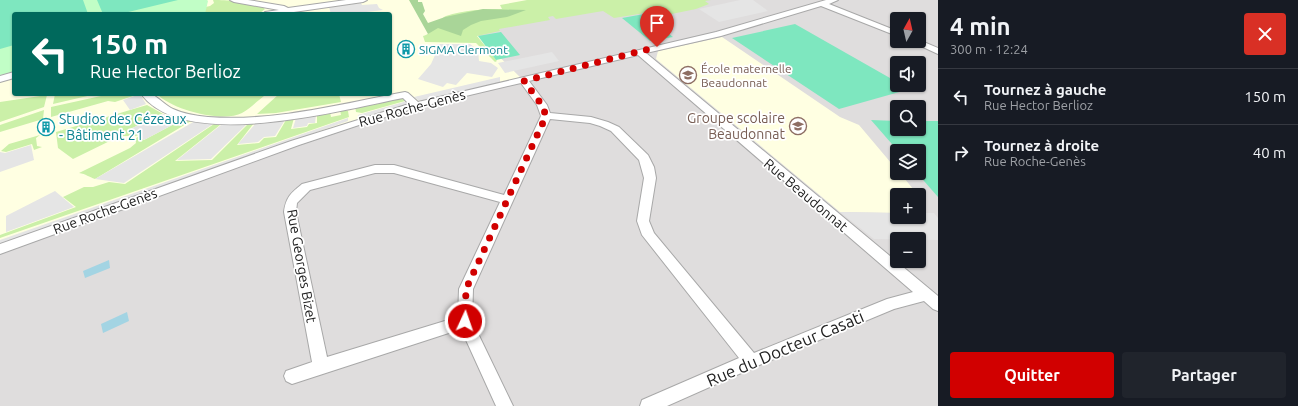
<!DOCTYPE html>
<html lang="fr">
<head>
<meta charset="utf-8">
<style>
  :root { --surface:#171b24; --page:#20242c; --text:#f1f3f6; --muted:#9ea1a6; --line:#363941; --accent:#d10000 }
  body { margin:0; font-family:Ubuntu,sans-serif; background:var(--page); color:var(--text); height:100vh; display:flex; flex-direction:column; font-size:15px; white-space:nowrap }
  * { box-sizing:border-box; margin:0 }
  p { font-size:13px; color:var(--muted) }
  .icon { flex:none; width:22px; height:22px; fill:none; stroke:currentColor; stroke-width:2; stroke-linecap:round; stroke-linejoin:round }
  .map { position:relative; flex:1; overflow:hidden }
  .drawer { display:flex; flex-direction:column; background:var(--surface); width:360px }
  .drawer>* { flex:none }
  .top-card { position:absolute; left:12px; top:12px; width:380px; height:84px; border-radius:4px; box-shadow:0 1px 3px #0004; background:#00695c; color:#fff; overflow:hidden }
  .needle { width:26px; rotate:8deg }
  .fabs { position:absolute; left:890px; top:12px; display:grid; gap:8px }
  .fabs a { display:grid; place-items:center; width:36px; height:36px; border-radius:4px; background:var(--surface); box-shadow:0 1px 3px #0004; font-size:20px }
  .pin { position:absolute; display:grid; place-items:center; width:34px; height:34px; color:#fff; margin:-41px -17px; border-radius:50% 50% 50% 0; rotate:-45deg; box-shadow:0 0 4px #0007 }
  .pin .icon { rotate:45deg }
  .me { position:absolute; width:44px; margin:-22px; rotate:3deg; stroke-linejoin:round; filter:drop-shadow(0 0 3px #0008) }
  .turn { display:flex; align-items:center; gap:14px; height:84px; padding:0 12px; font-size:18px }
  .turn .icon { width:52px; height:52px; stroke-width:2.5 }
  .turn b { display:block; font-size:28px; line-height:34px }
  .round { display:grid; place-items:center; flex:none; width:42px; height:42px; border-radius:4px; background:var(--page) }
  .head { display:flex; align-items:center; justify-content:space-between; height:68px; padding:0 12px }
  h1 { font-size:24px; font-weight:700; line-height:30px }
  .action { display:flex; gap:8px; margin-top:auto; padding:8px 12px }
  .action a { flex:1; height:46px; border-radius:4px; background:var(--accent); color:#fff; font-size:16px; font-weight:700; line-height:46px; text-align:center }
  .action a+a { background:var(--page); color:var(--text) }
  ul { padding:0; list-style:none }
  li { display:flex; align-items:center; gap:12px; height:56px; padding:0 12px; border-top:1px solid var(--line) }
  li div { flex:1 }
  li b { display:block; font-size:15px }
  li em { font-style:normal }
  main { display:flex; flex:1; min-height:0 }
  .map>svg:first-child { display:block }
  .residential { fill:#dfdddd; fill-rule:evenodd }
  .education { fill:#ffffe2 }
  .grass { fill:#cbf0a8 }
  .forest { fill:#a9d598 }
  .park { fill:#c1fec6 }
  .pitch { fill:#7ee7bf }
  .parking { fill:#e5e5e5 }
  .water { fill:#a3d4e3 }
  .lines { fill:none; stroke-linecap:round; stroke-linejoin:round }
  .minor-casing { stroke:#a8a8a8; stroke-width:2 }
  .minor { fill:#fff; fill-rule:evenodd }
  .route { stroke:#d10000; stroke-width:7; stroke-dasharray:0 12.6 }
  .labels { text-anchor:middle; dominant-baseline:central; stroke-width:3.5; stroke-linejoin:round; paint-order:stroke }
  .far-culture-label { font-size:12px; fill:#0d838f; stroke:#fff; text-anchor:start }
  .far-education-label { font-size:12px; fill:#785e54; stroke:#fff; text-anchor:start }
  .street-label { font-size:14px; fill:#212121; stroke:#fff }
  .education-label { font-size:14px; fill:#785e54; stroke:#fff; text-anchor:end }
  .culture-label { font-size:14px; fill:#0d838f; stroke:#fff; text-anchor:start }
  .near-street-label { font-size:17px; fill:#212121; stroke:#fff }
</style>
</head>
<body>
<main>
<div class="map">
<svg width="938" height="406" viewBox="0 0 938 406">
  <rect width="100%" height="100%" fill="#f2eee6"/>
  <path class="residential" d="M0,0h938v406h-938zM14,14h376v80h-376zM897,19h22v22h-22zM897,63h22v22h-22zM897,107h22v22h-22zM897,151h22v22h-22zM897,195h22v22h-22zM897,239h22v22h-22z"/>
  <path class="education" d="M207,0h393l-138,20 62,61 -108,24 -416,140v-166l14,-4v19h376v-80h-185z
    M722,37l118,80 19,8 38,45v3h3l18,22h-21v18l-57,-1 -184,-153 2,-8z"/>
  <path class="grass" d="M213,0c11,0 44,1 52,9l-5,4 -5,1h-82l37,-8 4,-3z
    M527,0h184l-6,1 4,3 -13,5 -44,9 -7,-5 -31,5 -11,-7 -47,8 -3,-3 -5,1 2,3 -51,9 1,2 -23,5 20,25 -2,1 -19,-19 -51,-1 -2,-6c10,-2 14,-16 23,-20 17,-6 38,-7 56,-7l-2,-4z
    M55,94h41l-43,10z
    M110,94h29l-24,8 -7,-1 -57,16v-10z
    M157,94h104l3,2c-7,5 -14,13 -22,17 -19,10 -70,-3 -85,-19z
    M279,94h60l2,8 -65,11 -19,1z
    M47,95l-3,12 -44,15v-20z
    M401,98l4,3 -43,12 -6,-1 -1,-6z
    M147,105l16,9 -33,15 8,6 -2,1h-16l-47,23 -15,-11 -2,-16z
    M44,110l-1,9 -43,13v-7z
    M340,110l8,1 1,6 -349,121v-3l76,-28 -13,-10 21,-10h9l16,-5 16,2 89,-60 6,1 -45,36 37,-1 36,-36 6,-1 -17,22 22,-2 5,-5 12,-1 10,-17 8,-2 -3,11 16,-2 2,-3 8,-1v-8l13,-3 1,5 10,-2z
    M176,118l15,3 -96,58c-6,-2 -9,-5 -16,-6l51,-25 6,-5 -1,-4 4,-3 5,4 36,-19 -5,-2z
    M40,135l-4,3 1,8 5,1 -8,3 -2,-6 -26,8 -5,-1 8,-7z"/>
  <path class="forest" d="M409,0h9v2h4l3,9 -2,3 5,9 17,-6 38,-8 43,1 -19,7 -26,4 -10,4 -8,5 -2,6 -23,-8 -10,6z"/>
  <path class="park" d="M0,0h207l1,1 -3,13h-191v58l-14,3z"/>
  <path class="pitch" d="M0,0h83l5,14h-74v31l-14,4z
    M97,0h81l-58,14h-17z
    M644,14l29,23 -23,4 -28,-23z
    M795,24l102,58v3h6l7,4 -71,20 -107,-71z
    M501,32l19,23 -24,5 -18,-24z
    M871,120l26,1v8h22v-8h19v76l-21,-24h2v-22h-21z"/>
  <path class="parking" d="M740,0h13l15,11 -49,11 -20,-13z
    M361,3l1,2 15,-1 2,4 4,2 -33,4h-19l-2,-7z
    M437,44h33l8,6 1,11 12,2 7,5 -6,9 -25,-4 -11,12 -9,-2 -4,4 -25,-8 13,-15 5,-11z
    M552,52l7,9 -54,12 -7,-10z
    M500,77v6l-81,18 -5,-4z
    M140,94l6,10 -16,6 -7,-10z
    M407,101l1,4 -49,13 -1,-3z
    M163,114l17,7 -36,19 -14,-11z
    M316,115l-1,8h-7l-1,3 -14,2 3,-10z
    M348,118v3l-348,123v-4z
    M285,120l-10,16 -11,1 -6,5 -20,2 18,-21z
    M195,121l18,3 -89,59 -29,-4z
    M247,124l-36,35 -34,1 44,-35z
    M31,145l3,15 -34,12v-20l5,1z
    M55,191l19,16 -68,25v-16z
    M840,212l57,1v4h22v-4h15l4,5v22l-64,-1z"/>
  <path class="water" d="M109,260l1,8 -25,10 -2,-7z
    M127,312l2,9 -26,12 -2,-9z"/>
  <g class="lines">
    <g class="minor-casing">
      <path id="minor" d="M230,0h18l36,6 4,2 58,-8h21l-4,2 -83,12h-16l1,-2 14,-2 -45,-8z
        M826,0h12l-9,4 68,27v5l-76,-30 -100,30 -75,17 292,243v15l-5,-2 -9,-8 -30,8 -137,57 -90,40h-27l2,-6 97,-42 -97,-123 -5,-14 7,-43 -5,-18 -28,-29 -11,-5 -10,-3 -40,-4 -77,170 -1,32 41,85h-17l-35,-77 -169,55 -6,-3 -2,-5 2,-5 26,-9 -28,-150c2,-15 7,-19 18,-28l73,-19h19l110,30 37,-79 -4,-11 -16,-22 -102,24 -60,18 -60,20 -299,109v-10l291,-103 118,-37 -6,-6c-62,12 -218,55 -262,-4 3,0 7,-1 9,0 6,1 16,12 23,15 11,5 24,7 35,8 66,5 133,-13 197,-25l3,1 10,9 298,-70zM638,55l275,237 -26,7 -133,54 -100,-120 -5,-12 7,-43 -2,-11 -6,-12 -29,-28 -11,-5 -17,-5 -41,-4 -3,-8 -18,-24zM375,173h19l106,29 -41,87 -1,28 -131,40 -31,-145 1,-9 13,-13z
        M919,40l19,8v6l-28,-13z
        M14,72v6l-14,4v-6z"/>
    </g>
    <use href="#minor" class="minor"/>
  </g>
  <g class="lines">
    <path class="route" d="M465,321l1,-32 80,-173 -4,-11 -18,-24 133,-34"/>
  </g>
  <defs>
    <g id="building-ring" transform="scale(0.9)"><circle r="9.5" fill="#fff" stroke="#0f9aa8" stroke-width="1.5"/><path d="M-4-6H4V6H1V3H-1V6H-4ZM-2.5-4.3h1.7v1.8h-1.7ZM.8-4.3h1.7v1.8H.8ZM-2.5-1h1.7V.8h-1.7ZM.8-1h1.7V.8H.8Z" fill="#0f9aa8"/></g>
    <g id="school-ring" transform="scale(0.9)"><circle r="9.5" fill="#fff" stroke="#8d6e63" stroke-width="1.5"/><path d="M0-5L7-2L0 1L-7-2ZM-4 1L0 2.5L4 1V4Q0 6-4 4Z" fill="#8d6e63"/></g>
  </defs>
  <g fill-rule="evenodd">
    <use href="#building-ring" x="406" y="49"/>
    <use href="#school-ring" x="688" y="75"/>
    <use href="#school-ring" x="798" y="126"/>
    <use href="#building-ring" x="46" y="127"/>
  </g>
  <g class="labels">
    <g class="far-culture-label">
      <text x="419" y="49">SIGMA Clermont</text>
    </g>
    <g class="far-education-label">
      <text x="701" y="68">École maternelle<tspan x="701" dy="14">Beaudonnat</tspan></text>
    </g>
    <g class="street-label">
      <text transform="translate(412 108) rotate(-15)">Rue Roche-Genès</text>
      <text transform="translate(806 195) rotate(40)">Rue Beaudonnat</text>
      <text transform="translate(105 211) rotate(-20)">Rue Roche-Genès</text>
      <text transform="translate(302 266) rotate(80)">Rue Georges Bizet</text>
    </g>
    <g class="education-label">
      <text x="785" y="118">Groupe scolaire<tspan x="785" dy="16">Beaudonnat</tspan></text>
    </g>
    <g class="culture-label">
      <text x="59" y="119">Studios des Cézeaux<tspan x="59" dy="16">- Bâtiment 21</tspan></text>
    </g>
    <g class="near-street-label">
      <text transform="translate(785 348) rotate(-23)">Rue du Docteur Casati</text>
    </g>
  </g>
</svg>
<div class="fabs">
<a><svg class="needle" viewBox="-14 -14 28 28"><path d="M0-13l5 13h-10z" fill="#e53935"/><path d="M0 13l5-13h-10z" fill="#9ea1a6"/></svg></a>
<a><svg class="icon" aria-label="sound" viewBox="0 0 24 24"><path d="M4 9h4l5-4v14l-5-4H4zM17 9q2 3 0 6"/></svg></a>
<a><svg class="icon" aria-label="search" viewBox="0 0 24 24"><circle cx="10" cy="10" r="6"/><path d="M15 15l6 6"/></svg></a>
<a><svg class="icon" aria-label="layers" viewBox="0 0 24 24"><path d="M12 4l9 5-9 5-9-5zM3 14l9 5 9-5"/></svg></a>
<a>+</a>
<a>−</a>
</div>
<div class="pin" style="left:657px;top:47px;background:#d93025"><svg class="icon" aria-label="arrive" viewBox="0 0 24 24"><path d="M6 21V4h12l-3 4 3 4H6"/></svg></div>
<svg class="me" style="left:465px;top:321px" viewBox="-20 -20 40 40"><circle r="17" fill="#d10000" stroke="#fff" stroke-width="3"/><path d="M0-11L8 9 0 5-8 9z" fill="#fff"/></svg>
<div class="top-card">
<div class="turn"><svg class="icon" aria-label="left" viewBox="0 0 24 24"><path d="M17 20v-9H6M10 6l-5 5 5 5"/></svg><div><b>150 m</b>Rue Hector Berlioz</div></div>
</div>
</div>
<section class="drawer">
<div class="head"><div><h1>4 min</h1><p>300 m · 12:24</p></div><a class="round" style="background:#d93025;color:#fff"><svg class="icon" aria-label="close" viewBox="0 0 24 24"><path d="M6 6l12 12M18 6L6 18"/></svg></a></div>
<ul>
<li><svg class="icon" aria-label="left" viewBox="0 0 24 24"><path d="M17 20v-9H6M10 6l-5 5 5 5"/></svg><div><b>Tournez à gauche</b><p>Rue Hector Berlioz</p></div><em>150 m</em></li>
<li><svg class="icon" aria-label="right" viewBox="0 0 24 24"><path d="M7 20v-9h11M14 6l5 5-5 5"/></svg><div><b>Tournez à droite</b><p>Rue Roche-Genès</p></div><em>40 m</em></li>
</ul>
<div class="action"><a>Quitter</a><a>Partager</a></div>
</section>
</main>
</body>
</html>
